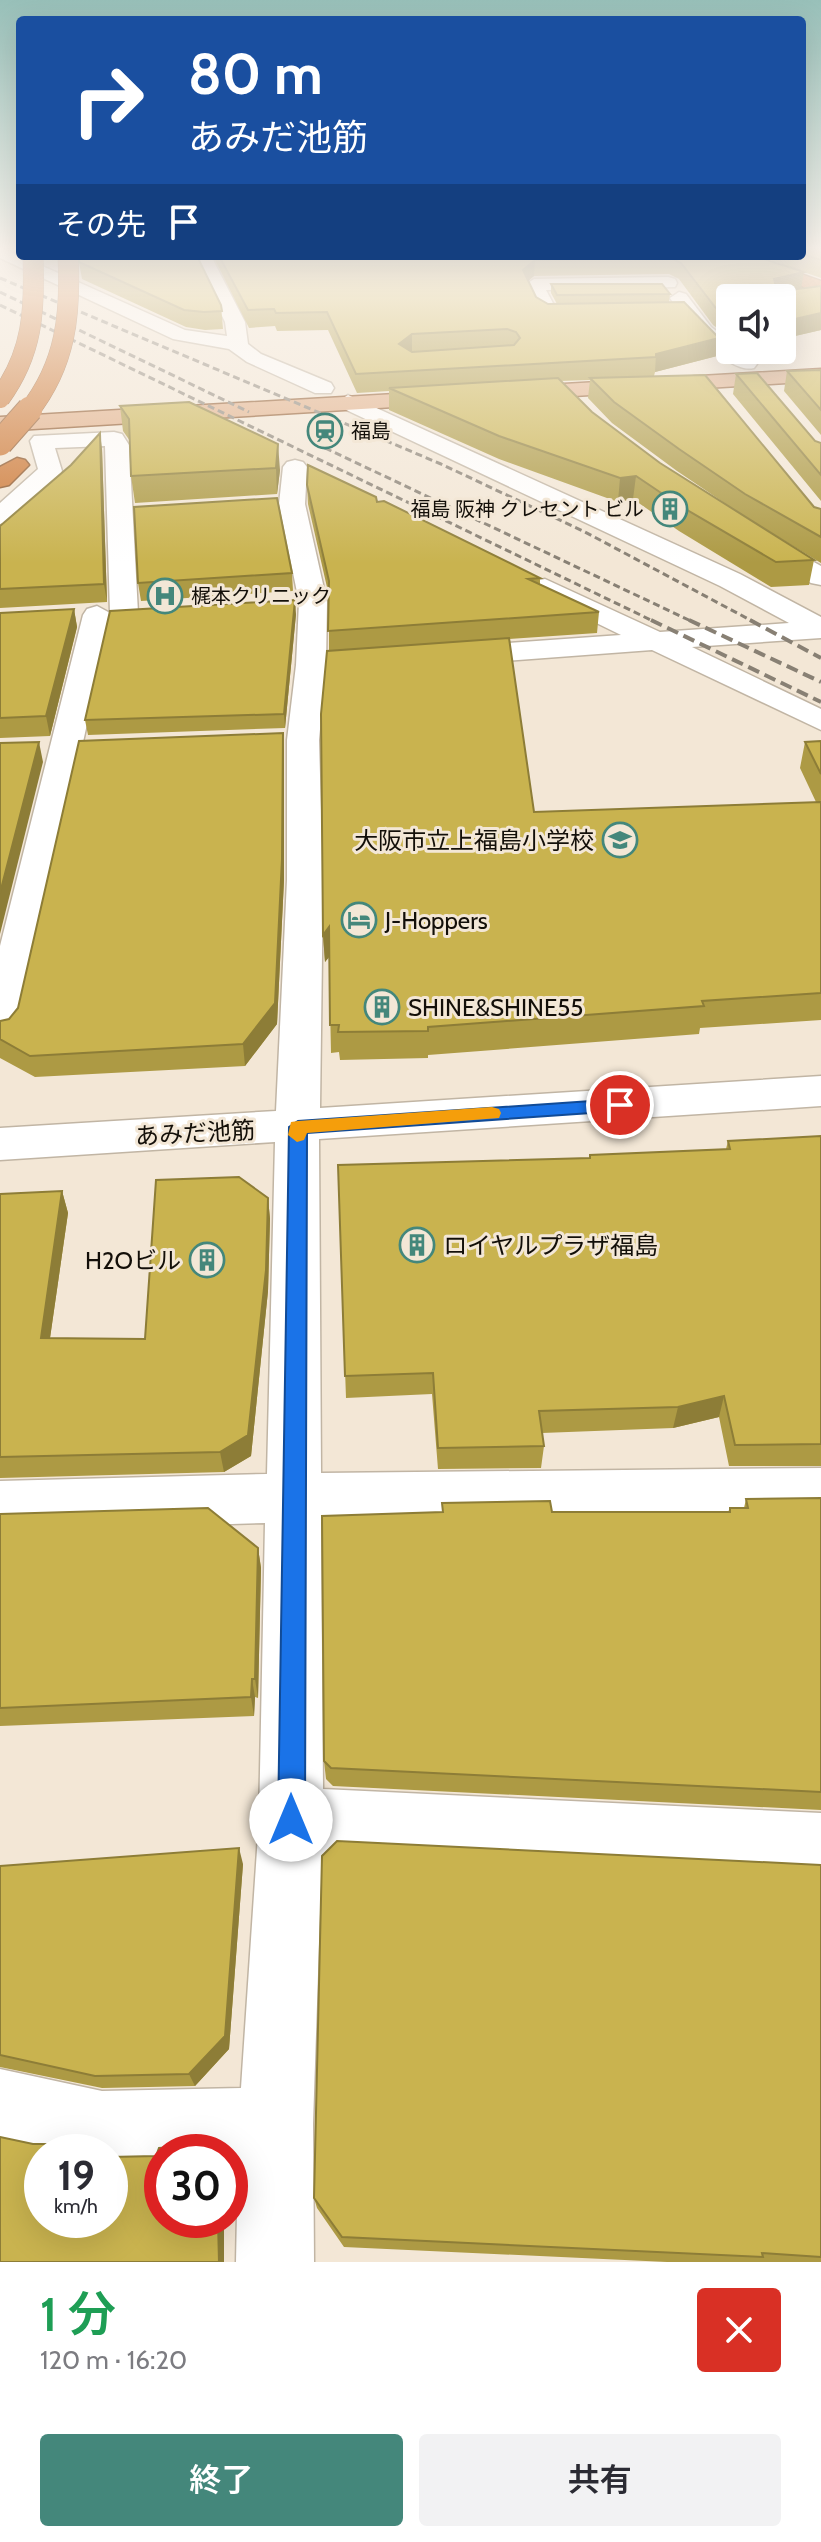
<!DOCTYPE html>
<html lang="ja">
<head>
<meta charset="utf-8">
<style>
  :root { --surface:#fff; --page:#f2f2f3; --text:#2b2b33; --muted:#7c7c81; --accent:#44877b }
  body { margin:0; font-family:Cabin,"Noto Sans JP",sans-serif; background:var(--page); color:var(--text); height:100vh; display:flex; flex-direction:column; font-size:30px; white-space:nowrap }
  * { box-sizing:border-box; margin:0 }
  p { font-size:26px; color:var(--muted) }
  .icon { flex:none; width:44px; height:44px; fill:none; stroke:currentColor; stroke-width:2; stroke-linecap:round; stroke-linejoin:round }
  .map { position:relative; height:2262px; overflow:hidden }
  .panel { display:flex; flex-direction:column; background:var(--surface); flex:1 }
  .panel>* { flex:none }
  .hud { position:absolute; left:16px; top:16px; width:790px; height:244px; border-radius:8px; box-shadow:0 8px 32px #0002; background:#1a4fa0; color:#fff; overflow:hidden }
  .fabs { position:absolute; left:716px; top:284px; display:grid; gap:16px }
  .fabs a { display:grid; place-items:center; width:80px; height:80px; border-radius:8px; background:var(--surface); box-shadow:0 8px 32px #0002; font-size:40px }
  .speed { position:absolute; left:24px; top:2134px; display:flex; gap:16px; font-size:40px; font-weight:700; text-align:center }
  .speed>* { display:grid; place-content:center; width:104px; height:104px; border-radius:50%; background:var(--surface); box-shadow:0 8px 32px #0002; line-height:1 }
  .speed small { font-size:20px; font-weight:400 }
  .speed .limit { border:12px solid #d22; background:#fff; color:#111 }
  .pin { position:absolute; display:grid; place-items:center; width:68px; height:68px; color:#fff; margin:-34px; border:4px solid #fff; border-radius:50%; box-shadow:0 2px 8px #0007 }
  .me { position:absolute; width:88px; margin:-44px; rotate:0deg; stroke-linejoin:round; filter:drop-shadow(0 0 6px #0008) }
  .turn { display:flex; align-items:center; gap:28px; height:168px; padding:0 40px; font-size:36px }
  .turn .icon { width:104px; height:104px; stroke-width:2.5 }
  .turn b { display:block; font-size:56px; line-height:68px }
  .then { display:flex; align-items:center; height:76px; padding:0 40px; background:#0003; gap:16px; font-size:30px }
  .round { display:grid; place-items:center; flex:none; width:84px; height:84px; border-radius:8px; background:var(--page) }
  .head { display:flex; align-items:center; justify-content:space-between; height:136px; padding:0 40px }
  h1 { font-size:48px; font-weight:600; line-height:60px; color:#1e9e55 }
  .primary-button { display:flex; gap:16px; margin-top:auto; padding:16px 40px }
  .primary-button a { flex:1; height:92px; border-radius:8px; background:var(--accent); color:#fff; font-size:32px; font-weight:600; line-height:92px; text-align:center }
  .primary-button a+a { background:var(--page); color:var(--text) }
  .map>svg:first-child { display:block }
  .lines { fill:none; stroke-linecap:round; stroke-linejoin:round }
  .minor-casing { stroke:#c1b5a4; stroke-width:3 }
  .major-casing { stroke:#8b5325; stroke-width:3 }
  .highway-casing { stroke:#8b5325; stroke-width:3 }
  .minor { fill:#fff; fill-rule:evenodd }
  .major { fill:#e0ad85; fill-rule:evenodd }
  .highway { fill:#cc7734; fill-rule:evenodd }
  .rail-far1 { stroke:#888074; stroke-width:3; stroke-dasharray:7 4; stroke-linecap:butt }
  .rail { stroke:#888074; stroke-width:4; stroke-dasharray:12 6; stroke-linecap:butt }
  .highway-bridge-far1-casing { stroke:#8b5325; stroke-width:21; stroke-linecap:butt }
  .highway-bridge-casing { stroke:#8b5325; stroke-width:27; stroke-linecap:butt }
  .highway-bridge-far1 { stroke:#cc7734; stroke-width:20 }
  .highway-bridge { stroke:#cc7734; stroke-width:25 }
  .wall { fill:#ad9a44; fill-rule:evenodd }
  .shaded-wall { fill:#8d7d37 }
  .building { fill:#c9b34f; stroke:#8d7d37; stroke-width:2; fill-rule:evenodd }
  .route { fill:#1a73e8; stroke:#114b97; stroke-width:2 }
  .slow { fill:#f59e0b }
  .labels { text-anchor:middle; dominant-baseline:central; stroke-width:6; stroke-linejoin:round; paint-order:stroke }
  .far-poi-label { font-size:20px; fill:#130f09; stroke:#f3e7d6; text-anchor:start }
  .poi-label { font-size:24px; fill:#130f09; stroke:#f3e7d6; text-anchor:start }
  .street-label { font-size:24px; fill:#130f09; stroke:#f3e7d6 }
</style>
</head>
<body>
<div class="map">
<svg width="821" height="2262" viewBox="0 0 821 2262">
  <rect width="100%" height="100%" fill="#f3e7d6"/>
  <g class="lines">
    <g class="minor-casing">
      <path id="minor" d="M0,247l185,83 42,6 -2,-14 -32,-66h18l34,66 3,22 13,10 70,29 3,5 -3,5h-16l-68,-31 -18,-13 -56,-10 -173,-81z
        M668,277l7,2 2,4 -2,4 -129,3 9,17 44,1 3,4 -10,6 -51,-1 -16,-32 9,-6z
        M679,292l7,2 25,33 19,14v9c12,0 20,4 27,14l-3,4c-27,7 -70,-49 -84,-70z
        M348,395l392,179 81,43v21l-129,9 129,62v21l-169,-80 -203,15 -10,-3 -5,-6 5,-6 10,-3 172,-12 -86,-42 -4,-6 4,-6 10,-2 115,53 129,-9 -69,-37 -380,-179 -3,-5z
        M114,432l8,2 7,11 9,168 -4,6 -10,3 -13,-7 -91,413 -6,9 -14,4v-95l83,-331 4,-6 10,-3 13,7 -5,-167 -50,2 7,23 -3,5 -50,45 -9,3v-21l38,-34 -8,-28 4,-5z
        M295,460l8,2 4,5 -2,37 22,98 -1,63 -7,75 4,140 -3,228 501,-32v30l-502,33 2,334 500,-5v48l-500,6 2,267 498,24v66l-499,-25 -9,270 1,138h-78l2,-100h-8v-10h-68v12l-52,1v-13h-68l-42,-9v-74l102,22 139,-3 18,-268 6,-297 -265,8v-50l267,-7 8,-332 -275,18v-32l276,-17 11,-231v-140l9,-75 3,-63 -20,-98 4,-37 4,-5z
        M761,533l60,33v19l-10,-2 -59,-36 -4,-6 4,-6z"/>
    </g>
    <g class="major-casing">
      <path id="major" d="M821,369v12l-821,50v-14z"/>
    </g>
    <g class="highway-casing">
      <path id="highway" d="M723,256h26l72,25v12l-95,-33z
        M17,458l8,2 4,5 -20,20 -9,2v-20z"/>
    </g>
    <use href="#minor" class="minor"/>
    <use href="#major" class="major"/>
    <use href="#highway" class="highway"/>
    <path class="rail-far1" d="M0,278l441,186 144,68 169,90
      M0,292l249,120
      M0,305l655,317
      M325,448l368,174"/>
    <path class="rail" d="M651,620l170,82
      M689,620l132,62
      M750,620l71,38"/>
    <g class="highway-bridge-far1-casing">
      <path id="highway-bridge-far1" d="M0,398c33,-45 35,-88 33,-142
        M29,411c37,-47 42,-97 39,-155"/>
    </g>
    <g class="highway-bridge-casing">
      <path id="highway-bridge" d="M0,443l30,-34"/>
    </g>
    <use href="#highway-bridge-far1" class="highway-bridge-far1"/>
    <use href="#highway-bridge" class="highway-bridge"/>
  </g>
  <path class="wall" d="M5,247h15v4z
    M802,247h19v31l-63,-22h44z
    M213,256h542l46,33 20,-3v44l-39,9v-41h-52v39l-17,-12 -34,-46 -10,-5 -135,2 -6,5 8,16 12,7h9l-6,-11v-9l119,10 -1,8 48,54 -62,16 -1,4 -28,1 188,130 7,2v54l-56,-34 49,31 -5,25 -38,2 -92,-56 -46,-32 -15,3 -119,-43 -110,-49v-19l-32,2 -29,-63 -51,1 -2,-5 -26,2zM590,380l-2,18 24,25 65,48 49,33 -66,-41 -68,-51 -32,-31z
    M79,262l142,43 2,24 -18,1 -19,-3 -104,-48z
    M821,370v65l-37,-44 3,-20z
    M736,374l79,67 6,2v58l-88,-107z
    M120,406l160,64 -3,24 -142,9 -4,-27 -1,-35 -7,-10z
    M102,449l5,153 -107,6v-82z
    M307,485l70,17 163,76v7l59,27 -2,21 -88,6 25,173 282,-10 -16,-34 5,-26 16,-1v279l-121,8 -1,6 -271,21v3l-88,2 -1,-8 -8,1 -2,-97 -4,6 -2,-27 6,-284v-55l-21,-92z
    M292,573l1,18 -152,10 -3,-18z
    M74,609l3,18 -27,109 -50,2v-125z
    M296,614l-11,114 -197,7 -3,-15z
    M283,733l1,20v127l-7,144 -32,42 -210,11 -35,-19v-37l9,-2z
    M821,1136v330h-92l-10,-49 -46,11 -131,5 2,13 -3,22 -103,1 -6,-75 -86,4 -8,-233 251,-7 1,-3 136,-6 2,-8z
    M62,1191l6,22 -18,125 95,1 123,-141 2,21 -2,72 -17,165 -27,16 -224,6v-284z
    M821,1498v312l-488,-24 -7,-7 -2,-18 118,-249v-9l110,9h176l2,-4h14l2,-9z
    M0,1514l258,34 3,20 -3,130 -3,-1 -1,19 -254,10z
    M243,1864l-14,185 -34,37 -93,2 -102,-21v-201z
    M821,1865v397h-154l-323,-15 -27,-39 -3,-10z"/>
  <path class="shaded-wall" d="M535,260l-1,16 -12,10 1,-16z
    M804,272l-3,17 -29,7 2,-17z
    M821,313v17l-39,9v-17z
    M412,334v18l-13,-8z
    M719,338l-2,18 -62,16 1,-18z
    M100,433l2,16 5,153 -3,-18z
    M278,444l2,26 -3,24 -1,-26z
    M636,476l-3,23 -15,3 2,-24z
    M295,600l1,14 -11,114 -1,-14z
    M74,609l3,18 -27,109 -4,-20z
    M283,733l1,20v127l-7,144 -32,42 -2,-22z
    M39,742l4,20 -43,172v-41z
    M329,927l2,28 -6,7 -2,-27z
    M62,1191l6,22 -21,146 -6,-21z
    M268,1198l2,21 -2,72 -17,165 -27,16 -4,-20z
    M724,1396l-5,21 -46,11 5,-21z
    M258,1548l3,20 -3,130 -3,-19z
    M252,1679l3,18 -1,19 -3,-19z
    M239,1848l4,16 -14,185 -34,37 -6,-12z
    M218,2220h6v42h-5z"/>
  <path class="building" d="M802,247h19v13l-19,-6z
    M79,256h118l24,49 1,6 -18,1 -20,-2 -105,-48z
    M219,256h536l49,16 -30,7 1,4 7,1 1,7 38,-5v27l-39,9v-24h-52v20l-15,-11 -34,-44 -10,-5 -136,2 -12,10 13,27 12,7 136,-2 35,36 -63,16v3l-300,17 -29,-62 -51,1 -2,-4 -26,1zM507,329l9,3 4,6 -6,7 -102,7 -13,-8 13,-10z
    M551,284h111l8,10 -113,1z
    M821,370v40l-34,-39z
    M757,373l58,68 6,2v32l-85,-101z
    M705,375l109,132 7,2v28l-76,-43 -66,-45 -65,-47 -24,-24z
    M558,378l34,34 68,51 154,97 -38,2 -94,-55 -46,-31 -16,2 -121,-42 -110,-48z
    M189,402l89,42 -2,24 -145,8 -2,-57 -9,-13z
    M100,433l4,151 -104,5v-63l71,-61z
    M308,465l68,32 1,5 7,-1 156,77 -12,1 71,33 -271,19 1,-50 -22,-96z
    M277,498l15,75 -154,10 -4,-76z
    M295,600l-11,114 -199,6 25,-109z
    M74,609l-28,107 -46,2v-105z
    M509,638l25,174 287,-10v191l-119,8 2,5 -276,21v4l-90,1 1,-7h-9l-1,-98 -6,8 -2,-221 6,-63z
    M283,733l-1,126 -7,144 -32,41 -213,12 -30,-17v-18l9,-2 9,-11 61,-267z
    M821,741v33l-16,-32z
    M39,742l-39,151v-150z
    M821,1136v308l-86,1 -11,-49 -46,11 -139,4 5,35 -106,2 -5,-75 -88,3 -7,-211 252,-7v-3l140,-6 -2,-8z
    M239,1177l29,21 -2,72 -18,165 -28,17 -220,5v-263l62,-3 -21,147 104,1 11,-159z
    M821,1498v294l-490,-24 -7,-7 -2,-245 121,-4 -1,-9 108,-2 2,11h178v-4h18l-2,-9z
    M208,1508l50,40 -3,131h-3l-1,18 -251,11v-194z
    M337,1841l484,24v392l-59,-4 1,4 -421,-20 -28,-39 8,-342z
    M239,1848l-14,188 -36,38 -94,2 -95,-21v-189z
    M0,2137l33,7h66l2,8h-59v68h68v-63l46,-1 3,-8 46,-3 2,7h-45v68h56l1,42h-219z"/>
  <linearGradient id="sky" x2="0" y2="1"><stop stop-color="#98c0b9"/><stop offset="0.44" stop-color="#faf4ed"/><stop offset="1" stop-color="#faf4ed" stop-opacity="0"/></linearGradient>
  <rect width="821" height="563" fill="url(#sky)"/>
  <path class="route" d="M620,1099l9,6 -9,6 -313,22 -2,687 -4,10 -10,4 -9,-4 -4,-10 11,-693 9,-6z"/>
  <path class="slow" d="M492,1107l7,2 2,4 -2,5 -192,15 -3,7 -7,2 -9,-7 3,-13 7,-1z"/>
  <defs>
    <g id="station-ring" transform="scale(1.8)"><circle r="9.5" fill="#f3e7d6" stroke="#44877b" stroke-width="1.5"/><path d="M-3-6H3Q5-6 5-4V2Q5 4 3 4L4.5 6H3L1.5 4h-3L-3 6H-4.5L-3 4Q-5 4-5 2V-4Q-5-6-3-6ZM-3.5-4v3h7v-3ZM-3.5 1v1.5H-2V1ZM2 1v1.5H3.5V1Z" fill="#44877b"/></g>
    <g id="building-ring" transform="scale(1.8)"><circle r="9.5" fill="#f3e7d6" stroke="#44877b" stroke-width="1.5"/><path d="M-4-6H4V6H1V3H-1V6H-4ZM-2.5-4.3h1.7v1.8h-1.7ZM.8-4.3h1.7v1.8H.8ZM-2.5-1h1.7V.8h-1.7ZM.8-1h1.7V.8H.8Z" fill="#44877b"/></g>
    <g id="hospital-ring" transform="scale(1.8)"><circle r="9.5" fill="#f3e7d6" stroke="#44877b" stroke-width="1.5"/><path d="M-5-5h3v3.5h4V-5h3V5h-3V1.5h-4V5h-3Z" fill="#44877b"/></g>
    <g id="school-ring" transform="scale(1.8)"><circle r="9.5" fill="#f3e7d6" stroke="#44877b" stroke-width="1.5"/><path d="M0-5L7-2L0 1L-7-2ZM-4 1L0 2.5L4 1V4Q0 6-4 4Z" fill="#44877b"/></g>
    <g id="hotel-ring" transform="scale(1.8)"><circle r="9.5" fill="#f3e7d6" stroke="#44877b" stroke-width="1.5"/><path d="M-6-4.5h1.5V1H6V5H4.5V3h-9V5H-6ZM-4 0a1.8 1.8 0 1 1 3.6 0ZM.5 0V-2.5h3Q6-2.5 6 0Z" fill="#44877b"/></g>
  </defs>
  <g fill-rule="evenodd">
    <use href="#station-ring" x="325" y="431"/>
    <use href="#building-ring" x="670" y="509"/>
    <use href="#hospital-ring" x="165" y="596"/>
    <use href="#school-ring" x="620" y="840"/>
    <use href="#hotel-ring" x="359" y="920"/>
    <use href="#building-ring" x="382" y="1007"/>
    <use href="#building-ring" x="417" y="1245"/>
    <use href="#building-ring" x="207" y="1260"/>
  </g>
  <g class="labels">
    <g class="far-poi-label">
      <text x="351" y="431">福島</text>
      <text x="644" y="509" text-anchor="end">福島 阪神 クレセント ビル</text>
      <text x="191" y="596">梶本クリニック</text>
    </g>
    <g class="poi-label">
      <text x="594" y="840" text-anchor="end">大阪市立上福島小学校</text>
      <text x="385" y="920">J-Hoppers</text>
      <text x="408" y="1007">SHINE&amp;SHINE55</text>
      <text x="443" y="1245">ロイヤルプラザ福島</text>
      <text x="181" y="1260" text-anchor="end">H2Oビル</text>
    </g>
    <g class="street-label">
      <text transform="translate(195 1133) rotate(-3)">あみだ池筋</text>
    </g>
  </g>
</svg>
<div class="fabs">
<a><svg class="icon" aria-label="sound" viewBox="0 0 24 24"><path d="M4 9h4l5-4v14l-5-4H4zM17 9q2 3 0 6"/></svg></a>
</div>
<div class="speed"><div>19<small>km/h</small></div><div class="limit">30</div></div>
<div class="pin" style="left:620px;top:1105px;background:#d93025"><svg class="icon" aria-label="arrive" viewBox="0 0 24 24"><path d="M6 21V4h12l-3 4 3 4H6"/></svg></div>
<svg class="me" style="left:291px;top:1820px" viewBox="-20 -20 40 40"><circle r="19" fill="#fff"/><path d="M0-13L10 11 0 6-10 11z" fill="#1a73e8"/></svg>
<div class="hud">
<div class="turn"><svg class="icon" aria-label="right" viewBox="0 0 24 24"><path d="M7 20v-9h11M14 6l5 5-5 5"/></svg><div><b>80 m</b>あみだ池筋</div></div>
<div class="then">その先<svg class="icon" aria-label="arrive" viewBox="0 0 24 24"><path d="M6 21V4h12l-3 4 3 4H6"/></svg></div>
</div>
</div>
<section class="panel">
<div class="head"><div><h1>1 分</h1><p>120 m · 16:20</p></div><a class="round" style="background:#d93025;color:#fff"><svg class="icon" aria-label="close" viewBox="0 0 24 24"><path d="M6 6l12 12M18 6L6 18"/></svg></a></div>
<div class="primary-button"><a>終了</a><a>共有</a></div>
</section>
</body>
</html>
